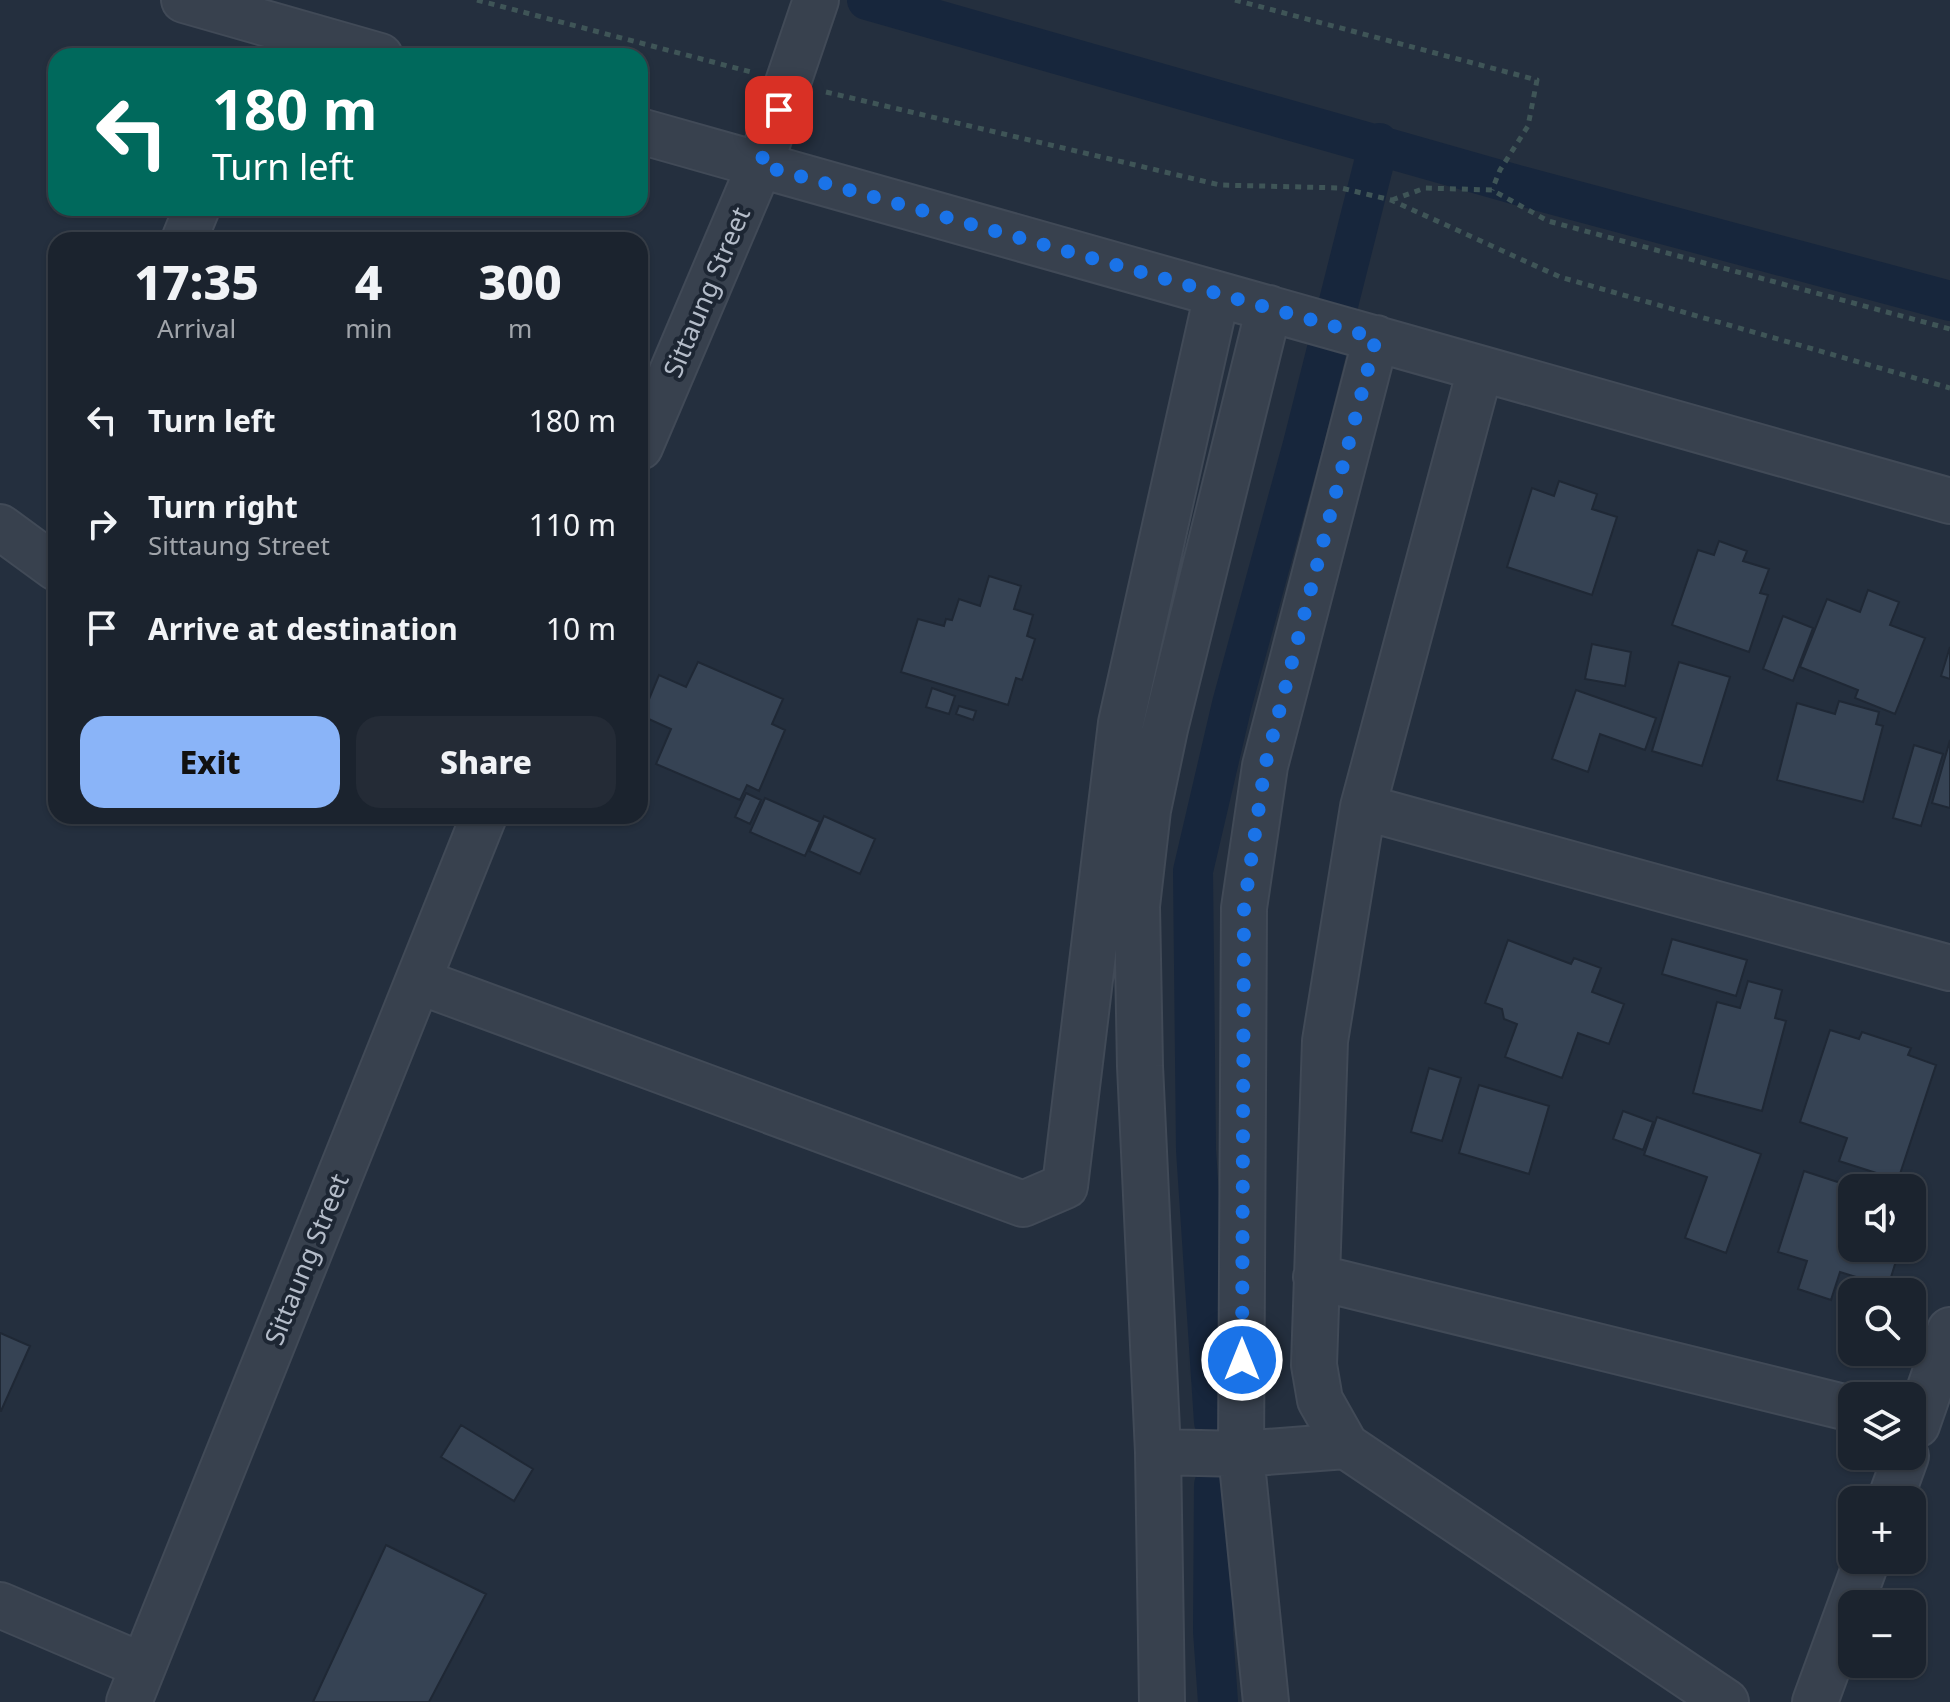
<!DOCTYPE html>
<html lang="en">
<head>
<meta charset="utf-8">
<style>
  :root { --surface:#1b232e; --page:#242b36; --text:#f1f3f6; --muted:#a0a4aa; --line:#39404a; --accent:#8ab4f8 }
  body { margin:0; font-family:"Noto Sans",sans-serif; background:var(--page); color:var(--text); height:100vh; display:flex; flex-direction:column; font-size:30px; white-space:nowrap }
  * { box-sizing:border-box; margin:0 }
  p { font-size:26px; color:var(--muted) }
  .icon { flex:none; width:44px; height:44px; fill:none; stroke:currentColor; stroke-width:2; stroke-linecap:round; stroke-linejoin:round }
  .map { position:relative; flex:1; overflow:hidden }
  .drawer { position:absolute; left:48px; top:232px; width:600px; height:592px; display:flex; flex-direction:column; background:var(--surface); border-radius:24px; box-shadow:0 2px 6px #0004,0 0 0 2px var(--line) }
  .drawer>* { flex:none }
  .banner { position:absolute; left:48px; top:48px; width:600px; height:168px; border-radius:24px; box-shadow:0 2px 6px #0004,0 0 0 2px var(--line); background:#00695c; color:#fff; overflow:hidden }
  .buttons { position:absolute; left:1838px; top:1174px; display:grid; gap:16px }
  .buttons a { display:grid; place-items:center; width:88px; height:88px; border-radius:16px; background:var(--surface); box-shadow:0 2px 6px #0004,0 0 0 2px var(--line); font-size:40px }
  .pin { position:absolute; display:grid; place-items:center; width:68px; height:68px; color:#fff; margin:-34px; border-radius:16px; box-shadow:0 4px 12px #0006 }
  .me { position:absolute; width:88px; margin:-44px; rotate:0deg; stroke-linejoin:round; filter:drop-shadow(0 0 6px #0008) }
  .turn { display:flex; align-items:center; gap:28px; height:168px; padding:0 32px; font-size:36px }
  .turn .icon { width:104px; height:104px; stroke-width:2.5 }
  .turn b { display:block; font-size:56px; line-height:68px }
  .eta { display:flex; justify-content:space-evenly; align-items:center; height:136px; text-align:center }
  .eta b { font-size:48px; font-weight:800; line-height:56px }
  .cta { display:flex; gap:16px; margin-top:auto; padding:16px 32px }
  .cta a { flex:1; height:92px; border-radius:24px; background:var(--accent); color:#111; font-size:32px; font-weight:800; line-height:92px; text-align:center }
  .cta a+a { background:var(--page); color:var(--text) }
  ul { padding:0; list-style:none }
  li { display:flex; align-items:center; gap:24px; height:104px; padding:0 32px }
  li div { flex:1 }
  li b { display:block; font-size:30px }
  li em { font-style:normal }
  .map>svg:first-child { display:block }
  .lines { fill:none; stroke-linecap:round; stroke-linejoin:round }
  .canal { stroke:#17263c; stroke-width:40 }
  .building { fill:#364354; stroke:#1f2835; stroke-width:2 }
  .minor-casing { stroke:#414a57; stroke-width:48 }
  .path { stroke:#3f5557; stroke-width:5; stroke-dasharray:6 6; stroke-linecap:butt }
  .minor { stroke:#38414e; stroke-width:44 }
  .route { stroke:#1a73e8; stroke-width:14; stroke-dasharray:0 25.2 }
  .labels { text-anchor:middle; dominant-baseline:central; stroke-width:8; stroke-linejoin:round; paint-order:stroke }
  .street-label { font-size:26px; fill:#b4bcc9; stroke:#1d2633 }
</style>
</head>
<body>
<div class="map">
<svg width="1950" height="1702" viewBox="0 0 1950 1702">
  <rect width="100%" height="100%" fill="#242f3e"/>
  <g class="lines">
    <path class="canal" d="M867,0l654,186 429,115
      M1214,1422l-18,-272 -3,-279 39,-167 71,-260 76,-301
      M1214,1485l-1,146 5,71"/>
  </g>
  <path class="building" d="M1559,481l38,13 -5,15 25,8 -25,78 -85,-28 25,-79 22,8z
    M1719,541l28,10 -4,10 26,8 -9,24 8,2 -19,57 -77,-27 26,-75 16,5z
    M989,576l32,10 -7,23 19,6 -6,21 8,3 -13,41 -6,-2 -8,27 -107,-33 17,-53 26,7 2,-7 6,1 7,-21 21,7z
    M1868,590l31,12 -9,23 35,13 -30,76 -40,-16 3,-8 -58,-23 27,-68 33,13z
    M1783,616l30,12 -20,53 -30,-12z
    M1592,644l39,8 -6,34 -40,-7z
    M1950,647v32l-9,-3z
    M698,662l85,37 -11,25 13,6 -26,61 -12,-6 -7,15 -84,-36 15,-35 -29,-13 17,-41 27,12z
    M1679,662l51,15 -28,89 -50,-15z
    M932,688l23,8 -6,18 -23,-7z
    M1576,690l80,28 -11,32 -45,-16 -12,38 -36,-13z
    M1839,701l40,11 -3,12 7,2 -20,76 -86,-22 20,-77 38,11z
    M959,706l17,5 -3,9 -17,-6z
    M1950,740v68l-18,-5z
    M1914,745l29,9 -22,72 -28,-8z
    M746,793l15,7 -11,24 -15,-7z
    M765,798l55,24 -15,34 -55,-24z
    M824,816l51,23 -15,35 -51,-23z
    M1672,939l75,21 -11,36 -74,-22z
    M1508,940l63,24 3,-6 27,10 -9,24 32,12 -15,40 -31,-11 -16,45 -57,-21 12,-33 -13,-5 -2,-10 -17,-6z
    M1748,981l34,9 -7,28 11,3 -24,90 -69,-18 24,-91 23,6z
    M1830,1030l29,9 3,-7 49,16 -3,7 28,10 -38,115 -59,-19 8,-23 -47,-16z
    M1429,1068l32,10 -19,63 -31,-9z
    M1479,1085l70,21 -20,68 -70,-21z
    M1623,1111l30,11 -10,28 -30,-11z
    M1657,1117l104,37 -35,99 -41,-15 22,-61 -63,-22z
    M1804,1171l52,17h-4v60h48l-12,39 -48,-15 -9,28 -33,-11 9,-28 -29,-9z
    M0,1333l30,13 -29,65h-1z
    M461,1425l72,44 -19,32 -73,-44z
    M386,1545l100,49 -57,108h-116z"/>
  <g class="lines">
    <g class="minor-casing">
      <path id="minor" d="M184,0l196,56
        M640,131l1310,370
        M184,240l13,-32
        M1480,370l-117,437 -38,234 -11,324 6,35 26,46 380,256
        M640,447l120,-282 56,-165
        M0,527l56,41
        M1363,807l587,161
        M418,981l605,223 42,-18 56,-463 96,-429
        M1316,1277l536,132
        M1917,1425l33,-95
        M1158,1452l83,2 105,-8
        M1890,1500l16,-44
        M0,1605l143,61
        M129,1702l355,-886
        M1162,1702l-4,-250 -18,-386 -3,-160 11,-96 17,-81 104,-421
        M1266,1702l-25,-248 3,-546 21,-142 111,-428
        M1815,1702l52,-142"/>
    </g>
    <path class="path" d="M477,0l274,72
      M1235,0l302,80 -9,46 -28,44 -8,20
      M826,92l394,93 121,3 50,12 169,77 390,111
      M1392,200l33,-12 67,2 56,31 402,108"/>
    <use href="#minor" class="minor"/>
  </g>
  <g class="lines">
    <path class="route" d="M779,110l-19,55 616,173 -111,428 -21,142 -2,452"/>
  </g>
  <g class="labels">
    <g class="street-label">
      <text transform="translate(706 292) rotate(-67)">Sittaung Street</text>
      <text transform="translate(306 1259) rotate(-68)">Sittaung Street</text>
    </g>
  </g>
</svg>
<div class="buttons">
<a><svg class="icon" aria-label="sound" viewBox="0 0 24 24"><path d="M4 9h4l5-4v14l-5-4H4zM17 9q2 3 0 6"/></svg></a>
<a><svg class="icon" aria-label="search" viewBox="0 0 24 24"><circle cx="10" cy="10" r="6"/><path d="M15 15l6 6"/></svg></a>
<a><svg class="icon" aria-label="layers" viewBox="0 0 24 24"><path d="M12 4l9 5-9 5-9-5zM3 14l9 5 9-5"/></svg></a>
<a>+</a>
<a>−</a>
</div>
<div class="pin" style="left:779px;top:110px;background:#d93025"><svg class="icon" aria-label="arrive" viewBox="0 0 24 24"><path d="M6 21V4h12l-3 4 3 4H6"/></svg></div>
<svg class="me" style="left:1242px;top:1360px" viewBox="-20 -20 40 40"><circle r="17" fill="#1a73e8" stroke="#fff" stroke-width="3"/><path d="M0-11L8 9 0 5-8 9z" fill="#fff"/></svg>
<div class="banner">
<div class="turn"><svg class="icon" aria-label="left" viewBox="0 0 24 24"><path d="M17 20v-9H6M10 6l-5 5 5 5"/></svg><div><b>180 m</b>Turn left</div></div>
</div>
<section class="drawer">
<div class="eta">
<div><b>17:35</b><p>Arrival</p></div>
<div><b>4</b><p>min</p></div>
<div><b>300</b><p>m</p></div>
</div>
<ul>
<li><svg class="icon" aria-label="left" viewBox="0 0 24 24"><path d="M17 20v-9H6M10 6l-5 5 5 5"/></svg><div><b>Turn left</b></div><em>180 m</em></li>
<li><svg class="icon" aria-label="right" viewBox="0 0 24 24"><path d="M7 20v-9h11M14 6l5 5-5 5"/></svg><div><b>Turn right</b><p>Sittaung Street</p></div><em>110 m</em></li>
<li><svg class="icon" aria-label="arrive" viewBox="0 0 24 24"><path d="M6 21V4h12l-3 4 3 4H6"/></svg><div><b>Arrive at destination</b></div><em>10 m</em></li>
</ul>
<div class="cta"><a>Exit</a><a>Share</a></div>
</section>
</div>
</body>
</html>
